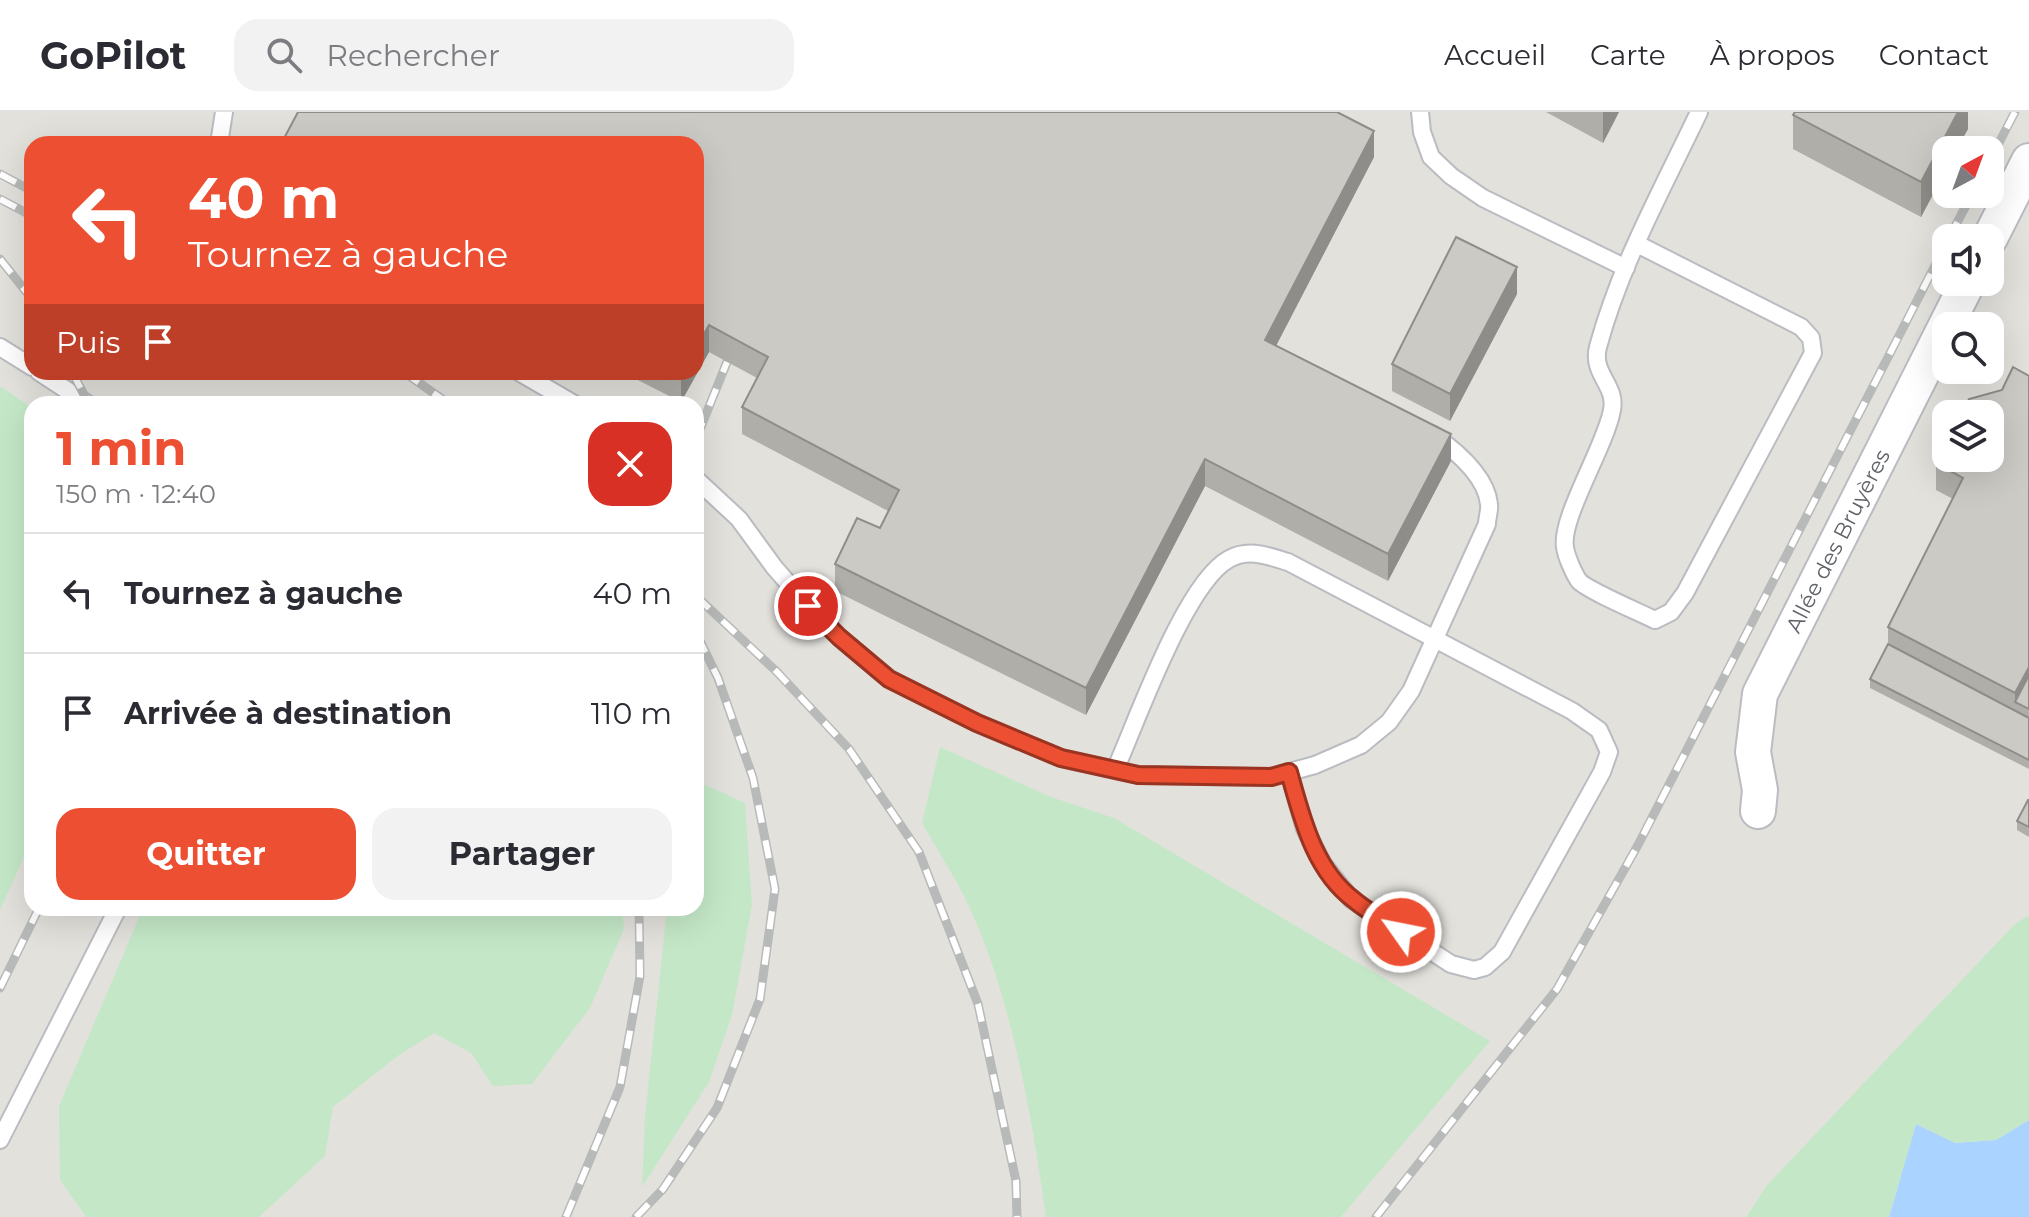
<!DOCTYPE html>
<html lang="fr">
<head>
<meta charset="utf-8">
<style>
  :root { --surface:#fff; --page:#f2f2f3; --text:#2b2b33; --muted:#7c7c81; --line:#e1e1e2; --accent:#ed4f32 }
  body { margin:0; font-family:Montserrat,sans-serif; background:var(--page); color:var(--text); height:100vh; display:flex; flex-direction:column; font-size:30px; white-space:nowrap }
  * { box-sizing:border-box; margin:0 }
  p { font-size:26px; color:var(--muted) }
  .icon { flex:none; width:44px; height:44px; fill:none; stroke:currentColor; stroke-width:2; stroke-linecap:round; stroke-linejoin:round }
  .map { position:relative; flex:1; overflow:hidden }
  .sheet { position:absolute; left:24px; top:284px; width:680px; height:520px; display:flex; flex-direction:column; background:var(--surface); border-radius:24px; box-shadow:0 8px 32px #0002 }
  .sheet>* { flex:none }
  .top-card { position:absolute; left:24px; top:24px; width:680px; height:244px; border-radius:24px; box-shadow:0 8px 32px #0002; background:#ed4f32; color:#fff; overflow:hidden }
  .needle { width:52px; rotate:41deg }
  .tools { position:absolute; left:1932px; top:24px; display:grid; gap:16px }
  .tools a { display:grid; place-items:center; width:72px; height:72px; border-radius:16px; background:var(--surface); box-shadow:0 8px 32px #0002; font-size:40px }
  .pin { position:absolute; display:grid; place-items:center; width:68px; height:68px; color:#fff; margin:-34px; border:4px solid #fff; border-radius:50%; box-shadow:0 2px 8px #0007 }
  .me { position:absolute; width:88px; margin:-44px; rotate:303deg; stroke-linejoin:round; filter:drop-shadow(0 0 6px #0008) }
  .turn { display:flex; align-items:center; gap:28px; height:168px; padding:0 32px; font-size:36px }
  .turn .icon { width:104px; height:104px; stroke-width:2.5 }
  .turn b { display:block; font-size:56px; line-height:68px }
  .then { display:flex; align-items:center; height:76px; padding:0 32px; background:#0003; gap:16px; font-size:30px }
  .round { display:grid; place-items:center; flex:none; width:84px; height:84px; border-radius:24px; background:var(--page) }
  .head { display:flex; align-items:center; justify-content:space-between; height:136px; padding:0 32px }
  h1 { font-size:48px; font-weight:700; line-height:60px; color:var(--accent) }
  .primary-button { display:flex; gap:16px; margin-top:auto; padding:16px 32px }
  .primary-button a { flex:1; height:92px; border-radius:24px; background:var(--accent); color:#fff; font-size:32px; font-weight:700; line-height:92px; text-align:center }
  .primary-button a+a { background:var(--page); color:var(--text) }
  ul { padding:0; list-style:none }
  li { display:flex; align-items:center; gap:24px; height:120px; padding:0 32px; border-top:2px solid var(--line) }
  li div { flex:1 }
  li b { display:block; font-size:30px }
  li em { font-style:normal }
  header { display:flex; align-items:center; gap:48px; box-sizing:border-box; height:112px; padding:0 40px; background:var(--surface); border-bottom:2px solid var(--line) }
  header strong { font-size:38px }
  nav { display:flex; gap:44px; margin-inline-start:auto; font-size:28px }
  .search { width:560px; height:72px; background:var(--page); display:flex; align-items:center; gap:20px; box-sizing:border-box; padding:0 28px; border-radius:24px; color:var(--muted); font-size:30px }
  .map>svg:first-child { display:block }
  .industrial { fill:#e3e1dc; fill-rule:evenodd }
  .green { fill:#c4e8c7 }
  .water { fill:#aad3ff }
  .lines { fill:none; stroke-linecap:round; stroke-linejoin:round }
  .service-casing { stroke:#babcc1; stroke-width:20 }
  .minor-casing { stroke:#babcc1; stroke-width:38 }
  .service { stroke:#fff; stroke-width:16 }
  .minor { stroke:#fff; stroke-width:34 }
  .rail-casing { stroke:#b8b9b9; stroke-width:9 }
  .rail { stroke:#fff; stroke-width:6; stroke-dasharray:18; stroke-linecap:butt }
  .wall { fill:#afaea9 }
  .shaded-wall { fill:#8f8d8a }
  .building { fill:#cccac5; stroke:#8f8d8a; stroke-width:2 }
  .route-casing { stroke:#9a3320; stroke-width:20 }
  .route { stroke:#ed4f32; stroke-width:14 }
  .labels { text-anchor:middle; dominant-baseline:central; stroke-width:6; stroke-linejoin:round; paint-order:stroke }
  .street-label { font-size:22px; fill:#5f6268; stroke:#fff }
</style>
</head>
<body>
<header>
<strong>GoPilot</strong>
<div class="search"><svg class="icon" aria-label="search" viewBox="0 0 24 24"><circle cx="10" cy="10" r="6"/><path d="M15 15l6 6"/></svg>Rechercher</div>
<nav><a>Accueil</a><a>Carte</a><a>À propos</a><a>Contact</a></nav>
</header>
<div class="map">
<svg width="2029" height="1105" viewBox="0 0 2029 1105">
  <rect width="100%" height="100%" fill="#f1f0e8"/>
  <path class="industrial" d="M0,0h2029v803l-262,270 -21,32h-1746zM32,32h664v228h-664zM1946,38h44v44h-44zM1946,126h44v44h-44zM1946,214h44v44h-44zM32,292h664v504h-664zM1946,302h44v44h-44z"/>
  <path class="green" d="M0,274l32,22v431l-32,71z
    M940,635l111,50 63,21 376,223 -149,176h-295c-14,-101 -36,-228 -81,-319 -13,-26 -29,-50 -43,-75z
    M699,670l46,21 7,102 -20,110 -23,67 -67,105 3,-70 22,-209h29v-123z
    M143,796h479l2,21 -34,79 -58,76 -39,2 -22,-33 -37,-20 -35,22 -66,52 -8,49 -66,61h-173l-26,-37 -1,-74z
    M2029,803v205l-33,20 -42,3 -38,-19 -27,93h-143l21,-32 248,-261z"/>
  <path class="water" d="M2029,1008v97h-140l27,-93 39,19 41,-3z"/>
  <g class="lines">
    <g class="service-casing">
      <path id="service" d="M1420,0l2,20 9,25 20,19 32,22 143,70
        M219,32l5,-32
        M1637,132l164,83 10,11 2,15 -128,240 -14,19 -16,8c-14,-7 -68,-30 -76,-39 -5,-7 -13,-25 -14,-34 -5,-29 41,-102 47,-137 5,-25 -21,-36 -14,-63 22,-82 65,-159 101,-235
        M0,235l32,20
        M39,260l49,32
        M519,260l55,32
        M696,367l43,40 35,48 34,39 31,31 50,42 88,44 84,35 77,17 133,2 44,-12 46,-20 28,-23 22,-31 76,-167c0,-6 3,-14 2,-20 -3,-29 -34,-54 -57,-70
        M1115,658c22,-49 70,-187 114,-211 20,-11 39,-3 59,3l284,149 27,19 10,22 -7,20 -100,180 -17,15 -11,3 -23,-6 -100,-65 -28,-35 -18,-35 -16,-57
        M0,1028l118,-232"/>
    </g>
    <g class="minor-casing">
      <path id="minor" d="M1990,126l39,-77
        M1758,699l2,-21 -7,-38 7,-58 208,-412"/>
    </g>
    <use href="#service" class="service"/>
    <use href="#minor" class="minor"/>
    <g class="rail-casing">
      <path id="rail" d="M1990,48l25,-48
        M0,62l32,17
        M0,87l32,17
        M1949,126l23,-44
        M0,147l32,40
        M72,260l17,32
        M404,260l45,32
        M696,327l31,-77
        M696,484l81,76 72,77 70,103 59,152 38,177 1,36
        M0,876l39,-80
        M566,1105l54,-130 20,-111 -1,-68
        M636,1105l27,-28 54,-81 43,-109 15,-110 -22,-111 -35,-100 -22,-45
        M1376,1105l181,-228 81,-144 308,-601"/>
    </g>
    <use href="#rail" class="rail"/>
  </g>
  <path class="wall" d="M298,0l1076,45 -98,189 175,115 -63,120 -183,-95 -119,229 -251,-124v-27l45,-36 8,-17 -146,-77v-27l15,-29 -48,-26 -28,50 -59,-30h74z
    M1546,0h73l-16,31z
    M1968,0v17l-12,21h-10v20l-25,47 -128,-68v-34z
    M1517,182l-67,127 -58,-30v-27z
    M2029,264v393l-159,-81v-9l18,-35v-17l65,-128 -17,-9v-27l66,-73z
    M2029,688v37l-12,-7v-9z"/>
  <path class="shaded-wall" d="M1603,0h16l-16,31z
    M1958,0h10v17l-12,21h-10v20l-25,47v-35z
    M1374,19v26l-109,210v-27z
    M1517,155v27l-67,127v-27z
    M709,213v27l-28,50v-27l2,-3h13v-24z
    M1451,322v27l-63,120v-27z
    M1205,347v27l-119,229v-27z
    M2029,555v27l-14,8v-9z"/>
  <path class="building" d="M298,0h1039l37,19 -109,209 186,94 -63,120 -183,-95 -119,229 -251,-124 22,-46 23,10 19,-38 -157,-83 26,-50 -59,-32 -13,23v-204h-415z
    M1795,0h163l-37,70 -128,-67z
    M1456,125l61,30 -67,127 -58,-30z
    M2013,255l16,9v291l-14,26 -127,-66 75,-149 -27,-15 10,-19v14h44v-44h-29l8,-15 33,-9z
    M1888,532l141,74v42l-159,-81z
    M2029,563v34l-14,-7z
    M2028,688h1v27l-12,-6z"/>
  <g class="lines">
    <g class="route-casing">
      <path id="route" d="M808,494l31,31 50,42 88,44 84,35 77,17 133,2 18,-5c13,46 25,98 65,128 14,12 32,21 47,32"/>
    </g>
    <use href="#route" class="route"/>
  </g>
  <g class="labels">
    <g class="street-label">
      <text transform="translate(1838 429) rotate(-63)">Allée des Bruyères</text>
    </g>
  </g>
</svg>
<div class="tools">
<a><svg class="needle" viewBox="-14 -14 28 28"><path d="M0-13l5 13h-10z" fill="#e53935"/><path d="M0 13l5-13h-10z" fill="#7c7c81"/></svg></a>
<a><svg class="icon" aria-label="sound" viewBox="0 0 24 24"><path d="M4 9h4l5-4v14l-5-4H4zM17 9q2 3 0 6"/></svg></a>
<a><svg class="icon" aria-label="search" viewBox="0 0 24 24"><circle cx="10" cy="10" r="6"/><path d="M15 15l6 6"/></svg></a>
<a><svg class="icon" aria-label="layers" viewBox="0 0 24 24"><path d="M12 4l9 5-9 5-9-5zM3 14l9 5 9-5"/></svg></a>
</div>
<div class="pin" style="left:808px;top:494px;background:#d93025"><svg class="icon" aria-label="arrive" viewBox="0 0 24 24"><path d="M6 21V4h12l-3 4 3 4H6"/></svg></div>
<svg class="me" style="left:1401px;top:820px" viewBox="-20 -20 40 40"><circle r="17" fill="#ed4f32" stroke="#fff" stroke-width="3"/><path d="M0-11L8 9 0 5-8 9z" fill="#fff"/></svg>
<div class="top-card">
<div class="turn"><svg class="icon" aria-label="left" viewBox="0 0 24 24"><path d="M17 20v-9H6M10 6l-5 5 5 5"/></svg><div><b>40 m</b>Tournez à gauche</div></div>
<div class="then">Puis<svg class="icon" aria-label="arrive" viewBox="0 0 24 24"><path d="M6 21V4h12l-3 4 3 4H6"/></svg></div>
</div>
<section class="sheet">
<div class="head"><div><h1>1 min</h1><p>150 m · 12:40</p></div><a class="round" style="background:#d93025;color:#fff"><svg class="icon" aria-label="close" viewBox="0 0 24 24"><path d="M6 6l12 12M18 6L6 18"/></svg></a></div>
<ul>
<li><svg class="icon" aria-label="left" viewBox="0 0 24 24"><path d="M17 20v-9H6M10 6l-5 5 5 5"/></svg><div><b>Tournez à gauche</b></div><em>40 m</em></li>
<li><svg class="icon" aria-label="arrive" viewBox="0 0 24 24"><path d="M6 21V4h12l-3 4 3 4H6"/></svg><div><b>Arrivée à destination</b></div><em>110 m</em></li>
</ul>
<div class="primary-button"><a>Quitter</a><a>Partager</a></div>
</section>
</div>
</body>
</html>
